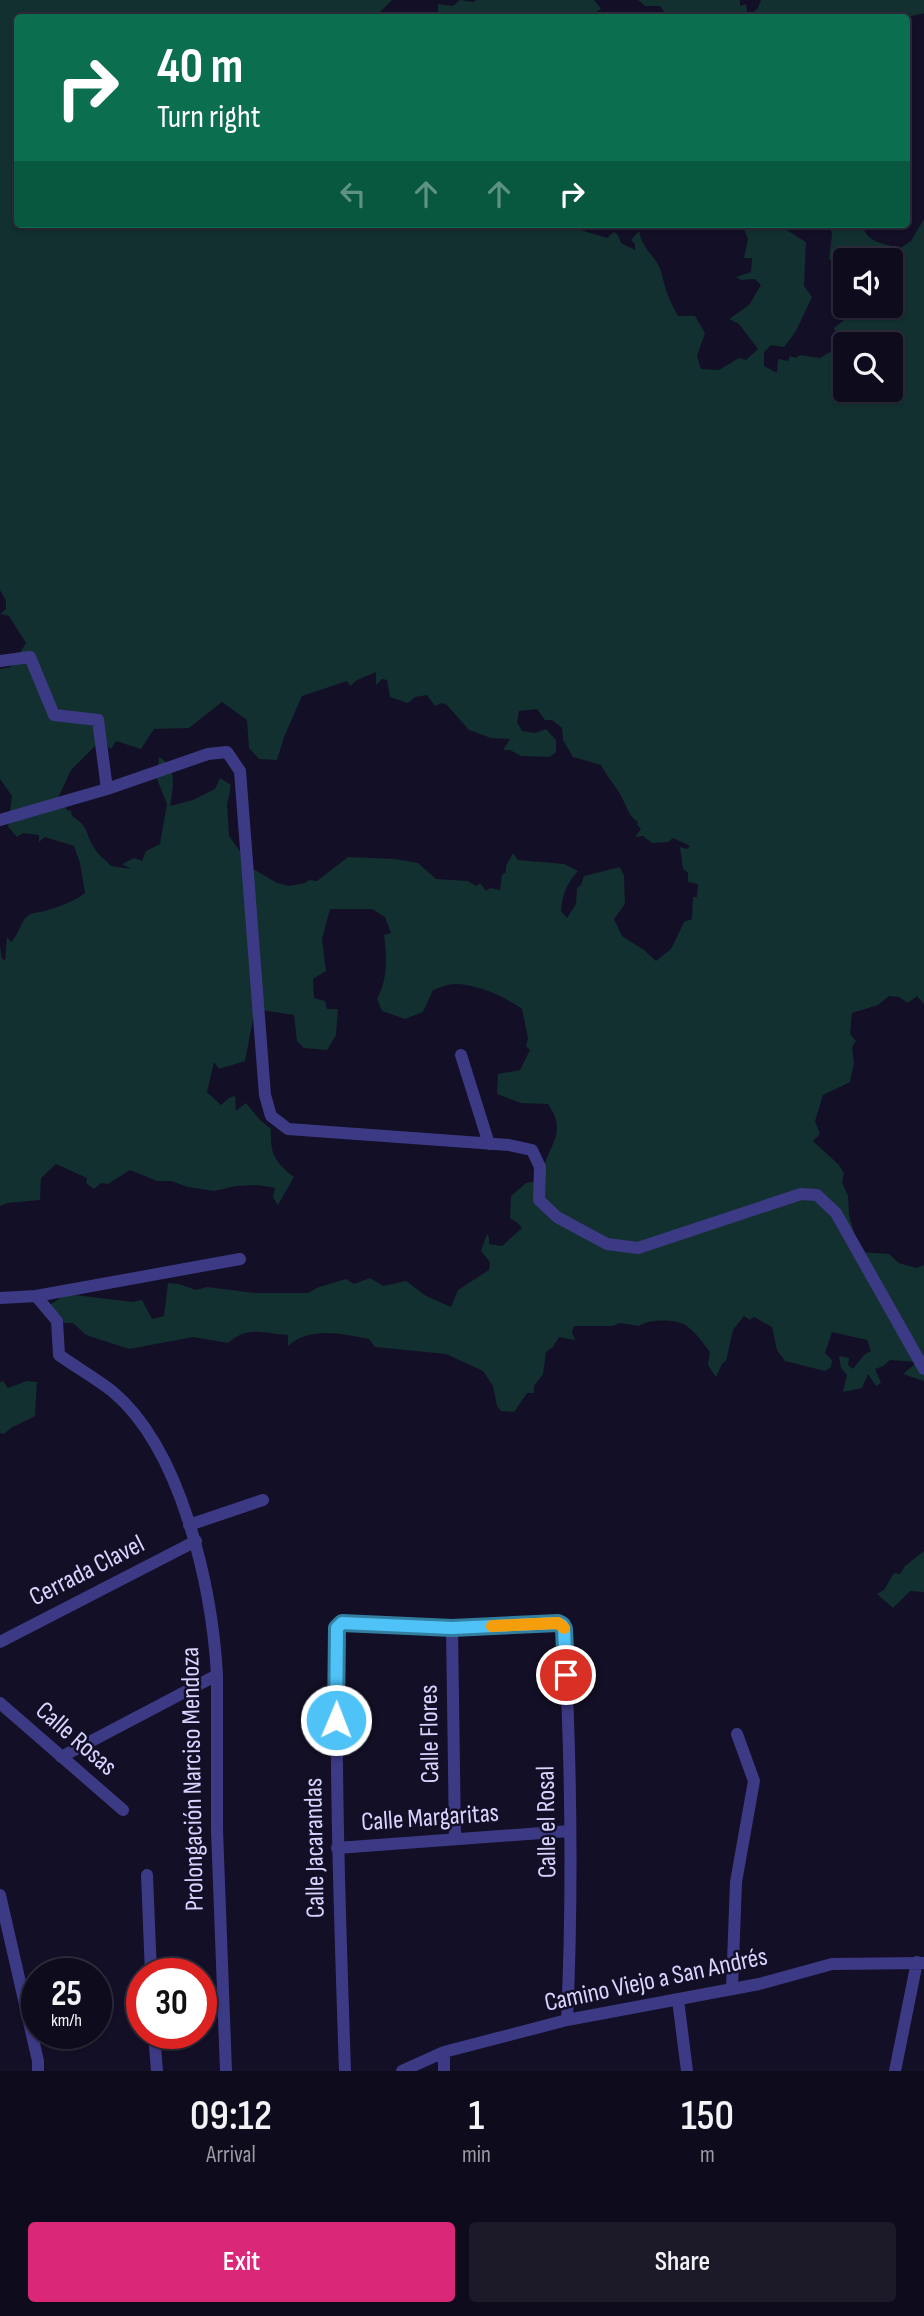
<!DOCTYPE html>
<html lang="en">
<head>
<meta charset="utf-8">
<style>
  :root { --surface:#0e0b1c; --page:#1c1929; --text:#f1f3f6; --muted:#9b9ba3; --line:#2e2b3b; --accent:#db2777 }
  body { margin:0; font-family:"Sofia Sans Condensed",sans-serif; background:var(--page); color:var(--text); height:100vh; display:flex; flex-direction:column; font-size:26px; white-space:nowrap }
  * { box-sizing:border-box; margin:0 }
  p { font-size:23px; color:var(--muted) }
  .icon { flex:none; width:38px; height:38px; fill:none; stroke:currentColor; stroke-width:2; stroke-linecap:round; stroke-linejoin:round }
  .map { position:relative; height:2071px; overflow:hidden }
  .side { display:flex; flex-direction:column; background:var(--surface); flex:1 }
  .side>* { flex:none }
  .guide { position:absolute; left:14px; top:14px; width:896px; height:214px; border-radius:7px; box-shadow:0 2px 5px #0004,0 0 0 2px var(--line); background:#0b6e4f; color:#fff; overflow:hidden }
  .buttons { position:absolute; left:833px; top:248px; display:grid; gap:14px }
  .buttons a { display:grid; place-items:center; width:70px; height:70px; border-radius:7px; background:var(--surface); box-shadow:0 2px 5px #0004,0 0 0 2px var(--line); font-size:35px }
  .speed { position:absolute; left:21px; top:1958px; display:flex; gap:14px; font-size:35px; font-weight:700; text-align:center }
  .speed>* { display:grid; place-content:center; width:91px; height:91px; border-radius:50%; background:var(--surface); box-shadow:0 2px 5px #0004,0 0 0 2px var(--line); line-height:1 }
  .speed small { font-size:18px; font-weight:400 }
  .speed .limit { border:10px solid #d22; background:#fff; color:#111 }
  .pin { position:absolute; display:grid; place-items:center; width:60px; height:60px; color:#fff; margin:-30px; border:4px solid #fff; border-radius:50%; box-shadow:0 2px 7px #0007 }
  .me { position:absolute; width:77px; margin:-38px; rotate:1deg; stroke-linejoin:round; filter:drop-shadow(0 0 5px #0008) }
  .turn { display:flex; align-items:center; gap:24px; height:147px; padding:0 28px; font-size:32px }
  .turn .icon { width:91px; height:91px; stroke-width:2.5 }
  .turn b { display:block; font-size:49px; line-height:60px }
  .lanes { display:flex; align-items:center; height:66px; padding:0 28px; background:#0003; justify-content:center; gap:35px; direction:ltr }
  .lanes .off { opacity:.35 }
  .eta { display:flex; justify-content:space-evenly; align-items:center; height:119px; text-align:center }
  .eta b { font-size:42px; font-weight:600; line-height:49px }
  .primary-button { display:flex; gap:14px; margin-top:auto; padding:14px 28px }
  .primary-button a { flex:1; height:80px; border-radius:7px; background:var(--accent); color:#fff; font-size:28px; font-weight:600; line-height:80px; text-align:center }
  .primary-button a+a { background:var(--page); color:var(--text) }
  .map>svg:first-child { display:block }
  .green { fill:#12302f; fill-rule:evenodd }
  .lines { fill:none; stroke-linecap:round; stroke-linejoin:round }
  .minor { stroke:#3d3a85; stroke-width:12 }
  .route-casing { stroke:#337fa1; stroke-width:18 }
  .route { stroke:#4fc3f7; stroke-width:12 }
  .slow { stroke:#f59e0b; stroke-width:12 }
  .labels { text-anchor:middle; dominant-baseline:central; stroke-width:5; stroke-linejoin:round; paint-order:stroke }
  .street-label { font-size:26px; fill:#d9d4ff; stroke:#130f26 }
</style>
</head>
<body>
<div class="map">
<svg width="924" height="2071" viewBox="0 0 924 2071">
  <rect width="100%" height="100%" fill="#130f26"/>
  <path class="green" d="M0,0h392l-12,12 -12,6h-350v206h554l2,4 33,10 7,-6 4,3 3,8 14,7v-6l-4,-4 8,-9c4,21 19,25 23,44 4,16 7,25 16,41h17l10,17 -8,23 4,13 18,1 20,-12 7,2 12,-11 -19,-25 -10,-5 20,-14 12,-20 -6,-6 -14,1 -5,-3 15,-5 1,-14h-8l4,-19 -5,-12c6,-4 10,-3 17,-3 22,0 28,7 46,18l-2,44 8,11 -16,34 -12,16 -13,-2 -7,7v14l13,7 1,-14 10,2 2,-5 6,2 4,-3 20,3 15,-9 10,-2v43h46v-45c-20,0 -48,6 -57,-17l15,-12 -4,-6 5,-4h41v-45h-46v5l-16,-7 3,-25 -3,-10h33c6,21 19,17 37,25l12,-8 13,-22v785l-7,-8 -9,7 -9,-6 -10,-1 -11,9 -26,8 -2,21 6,7 -4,6 2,16 -4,19 -27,13 -8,26 5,13 -7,7 25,23 6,9 -2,9 6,14 1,19 10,37 30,2 10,9 17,5 8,-3v116l-21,-7 14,-12 -27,-2 -7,6 -8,3 6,14 -5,3 -8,-12 -6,14 -19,4 4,-17 -6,-7 -2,-12 10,2 -1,7 5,4 11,-14 7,-4 -4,-11 -35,-8 -7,21 7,7 -1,7 -6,4 -40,-10 -8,-11 -5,-23 -18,-10 -4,3 -6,-4 -11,14 -7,31 -4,3 -6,13 -8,-12 2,-13c-7,-9 -15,-21 -25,-27 -10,-6 -36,-6 -46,1l-19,-3 -8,3h-38l-2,6 3,8 -16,-3 -6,10 -7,5 -3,22 -9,12v7h-7l-13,19 -13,-1 -4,-5 -4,-20 -10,-15 -37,-17 -71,-7 -6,-8c-27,-5 -58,-13 -81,7v-11c-25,-1 -39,-10 -60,8l-35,-6 -64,12 -43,-14 -13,-12h-9l-14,-9 1,-10 16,-10 65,8 10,-2 10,19 12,-3 4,-33 11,1 17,6 11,-3 47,6h54l11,-6 27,-8 8,5 16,-6 13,8 23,-5 20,15 25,11 7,-17 31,-20 1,-8 -9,-11 6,-17 2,4v6l13,2 20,-18 -3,-4 -9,-6 1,-22 15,-13 17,-3c-1,-33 28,-43 5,-76l-27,-1 -24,-9 1,-20 22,-4 10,-20 -4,-4 2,-8 -6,-29c-18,-13 -45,-25 -68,-25 -6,0 -15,4 -21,6l-10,22 -18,7 -23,-8 -5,-12c11,-20 10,-43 7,-64l7,-2 -6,-16 -13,-8h-42l-8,30 4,32 -13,8 1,19 11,3 2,8h11l-2,26 -9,15 -23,-2 -7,-7 -3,-26 -39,-6 -10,52 -26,8 -5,-7 -7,30 14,13 8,-7 6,-2 1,15 10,-8 13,16 12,10c-1,25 3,32 23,48l-16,28 -5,-8 2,-9 -17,-3 -22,1 -22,5 -26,-4 -17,-6h-14l-27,-11 -22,14 -7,-1 -7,6 -8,-6 1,-5 -31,-14 -15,14 -1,22 -33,3 -7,3v-259l2,11 3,3 2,-24 4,5c9,-8 9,-23 20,-28 5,-2 12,-2 17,-4 13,-4 27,-9 37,-17l-5,-30 -6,-17 -29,-9 -6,5v-7l-16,-2 -6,4 -9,-10 4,-31 -12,-17v-110l11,-2 15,-24 -17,-27 -9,-2 6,-5v-8l-6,-11zM376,672v13l6,-6 5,1 3,17 18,6 7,-6 12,-2 8,11 7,-3 5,2 22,25 22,8 19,1 -7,11h7l11,6 29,1 6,-5v-12l-10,-11 -11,4 -13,-2 -5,-9 2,-11 18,-2 8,11h7l10,8 1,12 10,17 28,8c5,10 13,19 19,29 6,10 8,22 18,28l-1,3 4,4 -6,8 8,-1 9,7 16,-1 5,-4 17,8 -3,3 -7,-2 3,22 5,4v9l10,2 -1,13h-4l-1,22 -8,3 -13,27 -15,12 -12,-11 -22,-14 -8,-17 11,-15 -1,-28 -4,-9 -36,9 -3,9 -4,3 -1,16 -9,14 -6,-7c1,-16 6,-28 17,-40l-14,-7 -46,-4 -5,-7 -7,13v6l-4,3 -2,15 -10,-2 -4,3 -6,-8 -4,3 -8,-5 -32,-2 -18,-16 -23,-4 -47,-2 -31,24 -8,-1 -4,3 -16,3 -12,-3 -24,-14 -24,-33 -2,-31 4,-20 -11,-7 -5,11 -22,11 -23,6c3,-18 8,-38 -11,-49l-2,22 10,25 -7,40 -14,7 -4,10 -8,-3 -12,6 9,5 -20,-3c-5,-6 -12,-10 -16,-17 -11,-16 -4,-21 -23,-33l-1,-5 -4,-1 -9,-12 13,-28 29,-29 11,8 5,-8 25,8 13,-20 35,-1 33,-26 25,18 2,28 10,11 18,1 7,-23 18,-41 45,-15 3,5 7,-6z
    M460,0l13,2 4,-2h117l7,9 -5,3 4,5h-162v-13l15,2z
    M638,0h102v6l6,-2 2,12 10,-8 3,-8h163v13l-20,5h-235l-9,-12h-15z
    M3,1381l5,7 19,-7 10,1 -2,34 -24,12 -7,6 -4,-1v-51z
    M924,1551v41l-14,-1 -17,17 -16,-14 7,-4 10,-17 6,1 5,-8z"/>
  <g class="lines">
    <path class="minor" d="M0,661l30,-4 24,58 44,5 9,69
      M0,820l107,-31 101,-35 19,-2 13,19 25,324 6,21 17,13 221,16 23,5 8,17 -1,33 18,17 50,27 31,4 163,-54 16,1 19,18 88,156
      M461,1055l28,89
      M36,1296l21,25 2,34c17,12 36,23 53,36 70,58 100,197 105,284v155l9,241
      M0,1298l36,-2 204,-37
      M189,1525l74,-25
      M452,1628l3,211
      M0,1642l196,-101
      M0,1703l123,107
      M61,1757l156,-82
      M337,1848l232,-17
      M147,1875l4,99
      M0,1895l38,166v10
      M732,1989l4,-107 18,-101 -17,-47
      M678,2000l9,71
      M154,2034l3,37
      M444,2052v19
      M345,2071c-5,-148 -10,-295 -8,-443l6,-5 109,5 106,-5 4,2 2,4c7,130 9,261 3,391
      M402,2071l42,-19 123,-32 192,-36 73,-20 92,-1
      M895,2071l22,-109"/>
  </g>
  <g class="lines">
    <g class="route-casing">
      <path id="route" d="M336,1720l1,-92 5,-5 110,5 106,-5 4,2 2,4 2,46"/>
    </g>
    <use href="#route" class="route"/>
    <path class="slow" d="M492,1626l66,-3 6,5"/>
  </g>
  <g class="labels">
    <g class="street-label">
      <text transform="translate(87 1571) rotate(-27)">Cerrada Clavel</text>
      <text transform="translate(430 1734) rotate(-91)">Calle Flores</text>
      <text transform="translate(76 1739) rotate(41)">Calle Rosas</text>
      <text transform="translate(193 1779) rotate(-91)">Prolongación Narciso Mendoza</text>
      <text transform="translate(430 1818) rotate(-4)">Calle Margaritas</text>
      <text transform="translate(547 1822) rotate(-91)">Calle el Rosal</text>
      <text transform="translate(315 1848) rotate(-91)">Calle Jacarandas</text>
      <text transform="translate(656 1980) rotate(-12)">Camino Viejo a San Andrés</text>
    </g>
  </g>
</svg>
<div class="buttons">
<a><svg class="icon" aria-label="sound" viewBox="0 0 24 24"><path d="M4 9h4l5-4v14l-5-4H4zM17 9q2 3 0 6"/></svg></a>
<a><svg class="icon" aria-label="search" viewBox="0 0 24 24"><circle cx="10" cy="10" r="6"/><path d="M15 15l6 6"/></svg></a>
</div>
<div class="speed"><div>25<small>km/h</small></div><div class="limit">30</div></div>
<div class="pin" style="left:566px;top:1675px;background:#d93025"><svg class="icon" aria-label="arrive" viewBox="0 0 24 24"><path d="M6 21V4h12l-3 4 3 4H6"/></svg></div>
<svg class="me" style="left:336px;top:1720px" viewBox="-20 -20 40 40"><circle r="17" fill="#4fc3f7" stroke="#fff" stroke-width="3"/><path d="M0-11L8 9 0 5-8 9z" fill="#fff"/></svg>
<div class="guide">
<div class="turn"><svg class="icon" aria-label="right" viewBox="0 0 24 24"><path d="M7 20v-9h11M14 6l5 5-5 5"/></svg><div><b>40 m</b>Turn right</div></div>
<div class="lanes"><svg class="icon off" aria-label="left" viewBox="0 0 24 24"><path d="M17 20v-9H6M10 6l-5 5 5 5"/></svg><svg class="icon off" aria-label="ahead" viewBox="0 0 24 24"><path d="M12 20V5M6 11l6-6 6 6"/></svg><svg class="icon off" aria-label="ahead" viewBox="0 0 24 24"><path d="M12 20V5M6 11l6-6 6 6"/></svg><svg class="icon" aria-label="right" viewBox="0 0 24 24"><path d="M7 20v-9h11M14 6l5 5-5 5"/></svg></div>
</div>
</div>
<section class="side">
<div class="eta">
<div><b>09:12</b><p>Arrival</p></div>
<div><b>1</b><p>min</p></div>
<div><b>150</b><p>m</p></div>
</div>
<div class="primary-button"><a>Exit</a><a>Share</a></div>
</section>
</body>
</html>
